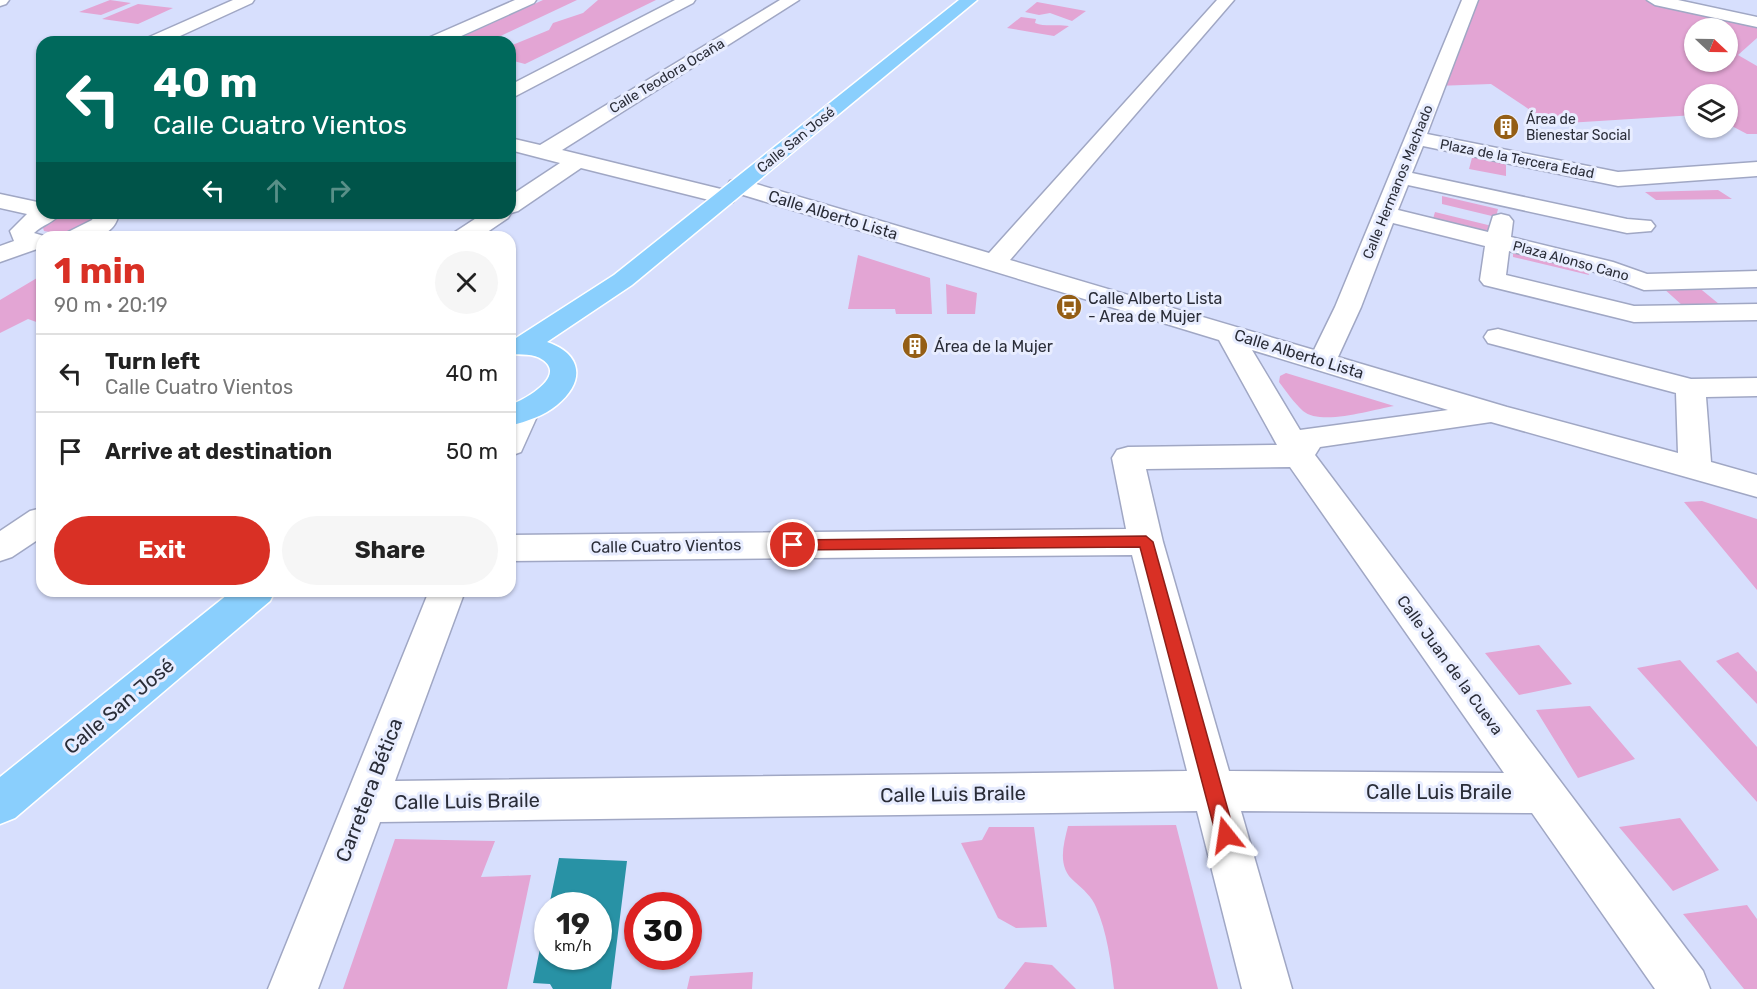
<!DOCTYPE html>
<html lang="en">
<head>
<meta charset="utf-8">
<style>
  :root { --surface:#fff; --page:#f6f6f6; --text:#222; --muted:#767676; --line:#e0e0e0; --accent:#d93025 }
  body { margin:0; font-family:Rubik,sans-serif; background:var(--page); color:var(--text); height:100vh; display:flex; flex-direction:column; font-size:22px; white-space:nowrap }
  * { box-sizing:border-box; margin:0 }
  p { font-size:20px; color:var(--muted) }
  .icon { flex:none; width:33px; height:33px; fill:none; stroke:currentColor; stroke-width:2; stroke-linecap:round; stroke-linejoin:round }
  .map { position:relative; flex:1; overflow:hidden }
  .side { position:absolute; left:36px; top:231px; width:480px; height:366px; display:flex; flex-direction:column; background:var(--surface); border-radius:18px; box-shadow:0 2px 4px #0004 }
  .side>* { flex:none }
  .guide { position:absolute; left:36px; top:36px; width:480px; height:183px; border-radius:18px; box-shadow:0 2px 4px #0004; background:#00695c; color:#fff; overflow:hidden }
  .needle { width:39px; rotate:112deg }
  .controls { position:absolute; left:1684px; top:18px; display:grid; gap:12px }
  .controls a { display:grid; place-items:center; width:54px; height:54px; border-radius:50%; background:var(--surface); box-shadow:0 2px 4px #0004; font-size:30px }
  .speed { position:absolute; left:534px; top:892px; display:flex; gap:12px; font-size:30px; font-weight:700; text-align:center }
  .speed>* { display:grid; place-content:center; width:78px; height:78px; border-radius:50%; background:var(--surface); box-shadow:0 2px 4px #0004; line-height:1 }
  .speed small { font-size:15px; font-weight:400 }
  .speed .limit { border:9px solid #d22; background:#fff; color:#111 }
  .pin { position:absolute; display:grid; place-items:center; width:51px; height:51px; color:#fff; margin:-26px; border:3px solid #fff; border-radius:50%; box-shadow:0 2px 6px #0007 }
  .me { position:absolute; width:66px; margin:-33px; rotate:345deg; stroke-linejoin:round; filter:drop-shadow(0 0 4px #0008) }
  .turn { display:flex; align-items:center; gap:21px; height:126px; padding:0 18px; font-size:27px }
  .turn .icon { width:78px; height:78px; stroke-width:2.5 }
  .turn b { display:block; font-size:42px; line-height:51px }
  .lanes { display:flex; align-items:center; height:57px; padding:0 18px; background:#0003; justify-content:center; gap:30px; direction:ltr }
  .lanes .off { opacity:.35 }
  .round { display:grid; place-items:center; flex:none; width:63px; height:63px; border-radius:32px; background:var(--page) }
  .overview { display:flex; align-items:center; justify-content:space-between; height:102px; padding:0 18px }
  h1 { font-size:36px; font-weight:700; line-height:45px; color:var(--accent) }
  .cta { display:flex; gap:12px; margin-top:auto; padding:12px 18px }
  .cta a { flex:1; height:69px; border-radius:36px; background:var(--accent); color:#fff; font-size:24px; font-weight:700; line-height:69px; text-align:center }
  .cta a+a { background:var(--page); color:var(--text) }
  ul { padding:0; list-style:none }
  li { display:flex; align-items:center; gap:18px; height:78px; padding:0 18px; border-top:2px solid var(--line) }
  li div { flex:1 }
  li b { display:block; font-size:22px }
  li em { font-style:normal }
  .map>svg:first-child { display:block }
  .green { fill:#e3a5d4; fill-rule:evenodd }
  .water { fill:#2892a5 }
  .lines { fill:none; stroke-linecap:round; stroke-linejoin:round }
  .minor-casing { stroke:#a0a7c4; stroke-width:3 }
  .major-casing { stroke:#fff; stroke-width:3 }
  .minor { fill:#fff; fill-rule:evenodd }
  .major { fill:#8acffd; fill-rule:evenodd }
  .route { fill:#d93025; stroke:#8d1f18; stroke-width:1.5 }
  .labels { text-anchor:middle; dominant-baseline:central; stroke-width:6; stroke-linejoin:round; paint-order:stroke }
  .far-street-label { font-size:14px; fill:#2a2d38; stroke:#e8edff }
  .far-poi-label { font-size:14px; fill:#2a2d38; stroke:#e8edff; text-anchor:start }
  .street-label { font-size:16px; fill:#2a2d38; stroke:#e8edff }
  .poi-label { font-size:16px; fill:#2a2d38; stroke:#e8edff; text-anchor:start }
  .near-street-label { font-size:20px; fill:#2a2d38; stroke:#e8edff }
</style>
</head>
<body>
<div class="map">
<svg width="1757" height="989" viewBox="0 0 1757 989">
  <rect width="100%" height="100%" fill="#d7dffd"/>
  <path class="green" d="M110,0l21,3 -30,12 -22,-3z
    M543,0h34l-89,42h-37z
    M598,0h58l-131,64 -15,-4v-14l39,-16 4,-7 30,-10z
    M1470,0h185l102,22v16l-19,17 19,11v68h-10l-19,-10v-30h-33v21l-144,9 -60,-40 -55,2zM1695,28h33v34h-33z
    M1037,2l49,9 -14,10 -22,-8 -11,2 -14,-3z
    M138,4l35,4 -35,16 -36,-5z
    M1021,17l15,2 -1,4c9,4 23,1 34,3l-15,10 -47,-8z
    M1473,154l33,7v15l-37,-7z
    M1718,190l14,9 -76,1 -11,-8z
    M1442,196l56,13 -2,8 -54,-13z
    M1435,212l57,14 -1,10 -59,-14z
    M87,213l4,3v5c-16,9 -29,14 -47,10l-1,-3c10,-15 27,-15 44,-15z
    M1513,248l73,18 3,9 -76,-18z
    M858,255l72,23 2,36h-36l-1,-5h-47z
    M42,275v49l-14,-5 -28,14v-33z
    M946,284l31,9 -2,21h-28z
    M1697,286l22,18 -36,2 -21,-19z
    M1286,373l108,33c-23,4 -73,20 -91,5 -9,-8 -17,-20 -24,-29l1,-6z
    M1702,501l55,18v71l-73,-88z
    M1539,645l33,39 -53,11 -34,-42z
    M1738,652l19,20v32l-41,-43z
    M1680,660l77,87v55l-120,-134z
    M1590,706l45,53 -57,19 -42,-68z
    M1680,818l39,52 -46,21 -54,-64z
    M1176,825l42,164h-104c-3,-27 -7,-57 -18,-82 -4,-10 -13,-18 -21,-25 -18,-14 -12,-36 -7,-56z
    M989,827h45l13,100 -31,1 -18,-10 -37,-75 21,-3z
    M395,839l100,2 -14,36 50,-2 -24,114h-164z
    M1747,905l10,14v70h-13l-61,-75z
    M1025,962l27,3 24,24h-72z
    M753,972l-1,17h-65l3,-13z"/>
  <path class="water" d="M559,858l68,3 -16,128h-58l-3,-5 -17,-1 14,-69 1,43h50v-51h-49z"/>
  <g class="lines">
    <g class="minor-casing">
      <path id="minor" d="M0,0h9l-3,4 -6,2z
        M233,0h21l-2,3 -85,39h-23l3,-4z
        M515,0h21l-2,3 -86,39h-23l3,-4z
        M675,0h20l-2,3 -183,96v-14z
        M780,0h19l-237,150 171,42 3,5 -3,5 -8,2 -144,-36 -63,43 -7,2 -3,5 -28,19h-28l3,-5 29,-19h26v-17l50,-33 -50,-13v-12l30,7z
        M1217,0h17l-224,260 304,90 21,-43 127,-307h16l-51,134 191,38 139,-10v14l-139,10 -195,-40 -11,27 215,46 24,2 4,5 -4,5 -24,2 -219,-48 -10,25 90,22 5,-16 8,-2 8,2 4,5 -2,16 102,25 34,12 110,-3v16l-113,3 -49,-18 -86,-21 -3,24 128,31 123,-2v16l-123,2 -150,-37 -4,-5 5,-34 -92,-23 -32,84 -23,50 169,50 171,46 -2,-60 -188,-50 -4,-6 4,-6 10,-2 193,50 66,-1v18l-51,1 5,65 46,13v22l-266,-75 -171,25 -5,8 388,516 7,18h-55l-123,-176 -291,-2 51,178h-50l-45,-178 -817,11 -62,167h-50l161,-398h36l-70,190 792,-10 -55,-216 -622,6v-26l616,-6 -14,-71 5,-8 11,-3 149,-2 -58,-105 -489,-149 -3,-5 3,-5 8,-2 8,2 243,72zM1252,350l196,60 -148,20zM1290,467l214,306 -275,-2 -66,-229 -17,-73z
        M1647,0h31l79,17v10l-102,-22z
        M0,194l42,9v10h19c-6,9 -19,12 -27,20l13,4h-5v13l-5,-1 -37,13v-16l14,-5 -4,-10 17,-17 -27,-6z
        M95,213h24c-5,28 -33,24 -54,24l3,-5 24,-12z
        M524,402l11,3 4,7 -18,40 -11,4v-46l3,-5z
        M42,508v29l-30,20 -12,4v-30l30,-20z"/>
    </g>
    <g class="major-casing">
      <path id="major" d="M959,0h18l-345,285 -85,57c35,12 39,39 10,63 -13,11 -30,16 -47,21v-21c13,-5 57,-28 33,-45 -9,-7 -23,-5 -33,-6v-16h6l98,-63z
        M232,591h43l-5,10 -255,217 -15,6v-47z"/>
    </g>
    <use href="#minor" class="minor"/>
    <use href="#major" class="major"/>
  </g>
  <path class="route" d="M1146,536l7,6 82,293 -3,6 -6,3 -7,-3 -3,-6 -76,-288 -347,3 -8,-5 8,-5z"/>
  <defs>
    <g id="building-disc" transform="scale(1.35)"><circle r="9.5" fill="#945e15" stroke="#e8edff"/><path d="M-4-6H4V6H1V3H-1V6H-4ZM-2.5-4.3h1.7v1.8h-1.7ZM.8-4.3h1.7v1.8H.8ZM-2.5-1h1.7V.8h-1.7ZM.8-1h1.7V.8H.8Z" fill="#fff"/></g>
    <g id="bus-disc" transform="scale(1.35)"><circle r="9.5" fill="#945e15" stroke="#e8edff"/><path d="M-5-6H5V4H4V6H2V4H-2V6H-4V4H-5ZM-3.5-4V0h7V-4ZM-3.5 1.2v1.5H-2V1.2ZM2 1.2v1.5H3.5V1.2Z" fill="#fff"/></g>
  </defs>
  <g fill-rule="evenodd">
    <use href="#building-disc" x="1506" y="127"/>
    <use href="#bus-disc" x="1069" y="307"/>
    <use href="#building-disc" x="915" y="346"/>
  </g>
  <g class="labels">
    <g class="far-street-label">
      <text transform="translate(667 76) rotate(-31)">Calle Teodora Ocaña</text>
      <text transform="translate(796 140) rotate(-39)">Calle San José</text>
      <text transform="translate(1517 159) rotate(11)">Plaza de la Tercera Edad</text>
      <text transform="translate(1398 182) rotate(-68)">Calle Hermanos Machado</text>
      <text transform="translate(1571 261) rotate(15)">Plaza Alonso Cano</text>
    </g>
    <g class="far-poi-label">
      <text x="1526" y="119">Área de<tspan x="1526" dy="16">Bienestar Social</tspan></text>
    </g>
    <g class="street-label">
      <text transform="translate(833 215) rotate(17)">Calle Alberto Lista</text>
      <text transform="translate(1299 354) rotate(17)">Calle Alberto Lista</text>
      <text transform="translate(666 546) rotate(-1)">Calle Cuatro Vientos</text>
      <text transform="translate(1450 665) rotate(54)">Calle Juan de la Cueva</text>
    </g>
    <g class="poi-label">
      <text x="1088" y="298">Calle Alberto Lista<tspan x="1088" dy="18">- Area de Mujer</tspan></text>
      <text x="934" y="346">Área de la Mujer</text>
    </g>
    <g class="near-street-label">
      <text transform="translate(119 706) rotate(-40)">Calle San José</text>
      <text transform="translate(369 790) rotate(-69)">Carretera Bética</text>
      <text x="1439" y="792">Calle Luis Braile</text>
      <text transform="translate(953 794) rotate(-1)">Calle Luis Braile</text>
      <text transform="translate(467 801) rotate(-1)">Calle Luis Braile</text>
    </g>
  </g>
</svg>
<div class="controls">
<a><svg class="needle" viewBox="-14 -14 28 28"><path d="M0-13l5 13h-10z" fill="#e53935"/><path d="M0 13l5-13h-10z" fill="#767676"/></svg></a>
<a><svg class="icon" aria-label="layers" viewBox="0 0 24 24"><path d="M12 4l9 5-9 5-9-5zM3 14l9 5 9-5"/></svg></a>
</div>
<div class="speed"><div>19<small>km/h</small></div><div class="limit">30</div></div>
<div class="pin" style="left:793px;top:545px;background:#d93025"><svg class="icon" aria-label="arrive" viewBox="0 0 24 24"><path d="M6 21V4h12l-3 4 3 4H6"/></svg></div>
<svg class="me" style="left:1226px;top:835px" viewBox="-20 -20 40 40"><path d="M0-17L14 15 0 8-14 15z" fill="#d93025" stroke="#fff" stroke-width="4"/></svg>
<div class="guide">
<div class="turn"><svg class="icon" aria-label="left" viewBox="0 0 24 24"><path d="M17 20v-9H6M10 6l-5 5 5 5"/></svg><div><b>40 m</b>Calle Cuatro Vientos</div></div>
<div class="lanes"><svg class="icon" aria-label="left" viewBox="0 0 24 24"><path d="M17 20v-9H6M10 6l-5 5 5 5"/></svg><svg class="icon off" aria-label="ahead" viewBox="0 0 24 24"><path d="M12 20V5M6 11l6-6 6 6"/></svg><svg class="icon off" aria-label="right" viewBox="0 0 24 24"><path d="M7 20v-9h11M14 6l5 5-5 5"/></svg></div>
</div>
<section class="side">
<div class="overview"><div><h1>1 min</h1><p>90 m · 20:19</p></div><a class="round"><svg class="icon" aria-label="close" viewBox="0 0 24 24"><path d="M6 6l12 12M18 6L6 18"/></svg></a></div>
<ul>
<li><svg class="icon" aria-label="left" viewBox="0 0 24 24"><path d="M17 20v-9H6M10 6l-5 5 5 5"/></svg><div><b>Turn left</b><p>Calle Cuatro Vientos</p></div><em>40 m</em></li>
<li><svg class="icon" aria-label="arrive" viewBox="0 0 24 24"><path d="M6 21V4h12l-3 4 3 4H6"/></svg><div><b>Arrive at destination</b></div><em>50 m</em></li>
</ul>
<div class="cta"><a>Exit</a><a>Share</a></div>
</section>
</div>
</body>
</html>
